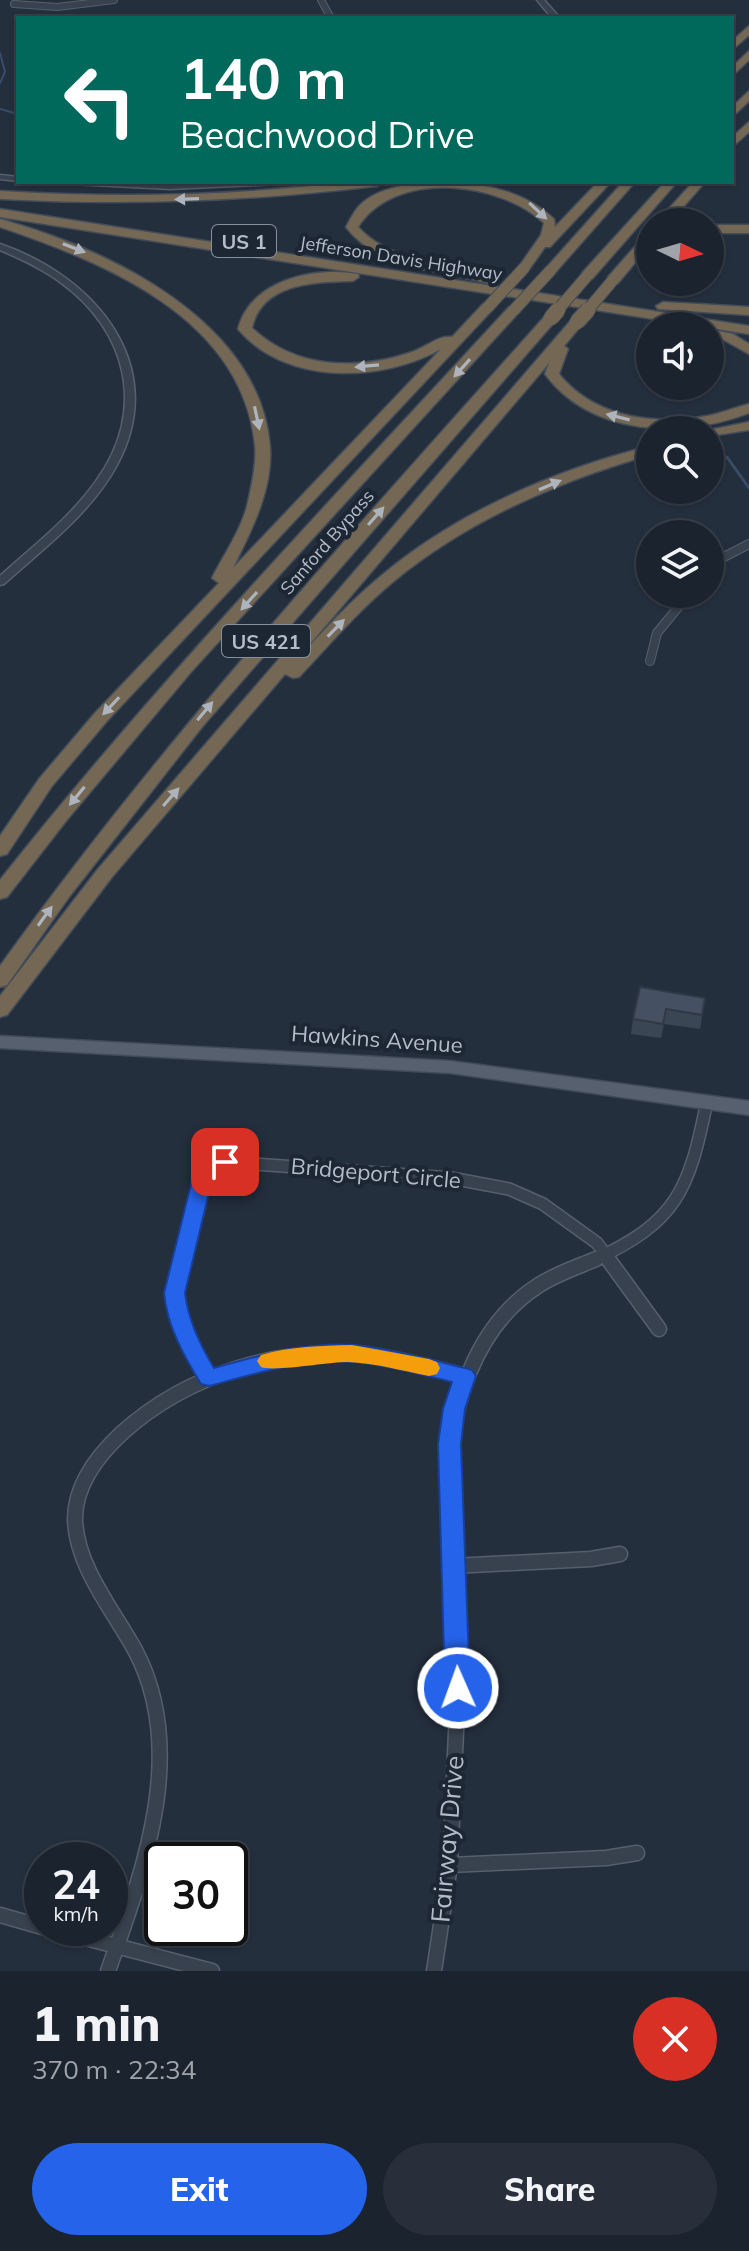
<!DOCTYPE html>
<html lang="en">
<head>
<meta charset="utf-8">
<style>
  :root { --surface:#1b232e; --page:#282f3a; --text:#f1f3f6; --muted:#a0a4aa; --line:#39404a; --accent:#2563eb }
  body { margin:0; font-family:Mulish,sans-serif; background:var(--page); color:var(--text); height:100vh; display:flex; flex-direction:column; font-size:30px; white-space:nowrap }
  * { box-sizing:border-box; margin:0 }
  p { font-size:26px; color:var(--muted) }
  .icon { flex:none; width:44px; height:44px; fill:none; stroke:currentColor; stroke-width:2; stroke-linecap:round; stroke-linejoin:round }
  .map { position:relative; height:1971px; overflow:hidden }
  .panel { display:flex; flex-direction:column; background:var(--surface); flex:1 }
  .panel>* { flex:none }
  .banner { position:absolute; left:16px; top:16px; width:718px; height:168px; border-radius:0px; box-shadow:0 2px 6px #0004,0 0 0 2px var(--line); background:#00695c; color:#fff; overflow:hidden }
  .needle { width:52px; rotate:95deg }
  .tools { position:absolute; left:636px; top:208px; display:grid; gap:16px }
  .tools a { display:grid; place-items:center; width:88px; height:88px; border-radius:50%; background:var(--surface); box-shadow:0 2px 6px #0004,0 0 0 2px var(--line); font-size:40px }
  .speed { position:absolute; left:24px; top:1842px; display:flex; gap:16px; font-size:40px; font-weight:700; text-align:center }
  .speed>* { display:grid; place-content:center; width:104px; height:104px; border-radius:50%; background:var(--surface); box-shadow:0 2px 6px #0004,0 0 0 2px var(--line); line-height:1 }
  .speed small { font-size:20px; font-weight:400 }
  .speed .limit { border:4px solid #111; border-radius:12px; background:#fff; color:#111 }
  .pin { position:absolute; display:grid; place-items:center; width:68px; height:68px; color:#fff; margin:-34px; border-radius:16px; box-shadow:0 4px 12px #0006 }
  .me { position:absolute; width:88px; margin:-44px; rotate:358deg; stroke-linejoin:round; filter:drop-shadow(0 0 6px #0008) }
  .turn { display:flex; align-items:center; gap:28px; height:168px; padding:0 32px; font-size:36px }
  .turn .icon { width:104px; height:104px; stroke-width:2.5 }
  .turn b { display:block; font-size:56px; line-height:68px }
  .round { display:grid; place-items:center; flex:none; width:84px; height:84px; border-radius:42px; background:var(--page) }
  .overview { display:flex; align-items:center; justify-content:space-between; height:136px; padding:0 32px }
  h1 { font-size:48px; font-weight:800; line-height:60px }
  .action { display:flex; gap:16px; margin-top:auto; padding:16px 32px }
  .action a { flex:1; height:92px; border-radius:48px; background:var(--accent); color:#fff; font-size:32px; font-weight:800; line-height:92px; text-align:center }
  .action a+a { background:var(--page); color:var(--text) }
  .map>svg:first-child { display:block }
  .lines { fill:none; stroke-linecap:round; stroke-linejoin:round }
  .stream-far1 { stroke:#394c67; stroke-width:2 }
  .stream { stroke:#394c67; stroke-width:3 }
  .minor-far3-casing { stroke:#565f6c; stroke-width:8 }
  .minor-far2-casing { stroke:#565f6c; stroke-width:10 }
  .minor-far1-casing { stroke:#565f6c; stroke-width:14 }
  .minor-casing { stroke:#565f6c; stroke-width:17 }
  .tertiary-casing { stroke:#565f6c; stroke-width:3 }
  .primary-casing { stroke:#414a57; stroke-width:3 }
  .motorway-casing { stroke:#434c59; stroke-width:3 }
  .minor-far3 { stroke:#38414e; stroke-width:6 }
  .minor-far2 { stroke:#38414e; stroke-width:8 }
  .minor-far1 { stroke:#38414e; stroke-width:11 }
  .minor { stroke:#38414e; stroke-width:14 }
  .tertiary { fill:#38414e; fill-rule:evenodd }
  .primary { fill:#56606e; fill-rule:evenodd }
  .motorway { fill:#746855; fill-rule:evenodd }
  .motorway-bridge-far1-casing { stroke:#434c59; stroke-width:13; stroke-linecap:butt }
  .motorway-bridge-casing { stroke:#434c59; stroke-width:17; stroke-linecap:butt }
  .motorway-bridge-far1 { stroke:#746855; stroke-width:11 }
  .motorway-bridge { stroke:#746855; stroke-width:15 }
  .wall { fill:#3b4654 }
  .building { fill:#455162; stroke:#303945; stroke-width:2 }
  .oneway { fill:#aeb4bd }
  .route { fill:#2563eb; stroke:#184099; stroke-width:2 }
  .slow { fill:#f59e0b }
  .labels { text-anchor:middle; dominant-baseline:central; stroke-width:8; stroke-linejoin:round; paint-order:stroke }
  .far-street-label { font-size:18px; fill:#b4bcc9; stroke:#1d2633 }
  .shield { fill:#1d2633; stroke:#878f9c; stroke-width:2 }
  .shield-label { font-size:20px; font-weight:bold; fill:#b4bcc9 }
  .street-label { font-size:22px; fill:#b4bcc9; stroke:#1d2633 }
  .near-street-label { font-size:26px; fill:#b4bcc9; stroke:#1d2633 }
</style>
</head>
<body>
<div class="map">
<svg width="749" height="1971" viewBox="0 0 749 1971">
  <rect width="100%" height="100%" fill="#242f3e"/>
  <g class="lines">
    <path class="stream-far1" d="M0,53l5,19 -5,11
      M0,109l18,5"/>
    <path class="stream" d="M727,457l22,31"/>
    <g class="minor-far3-casing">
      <path id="minor-far3" d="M321,0l10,18
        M14,4l43,3 57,-7"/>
    </g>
    <g class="minor-far2-casing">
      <path id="minor-far2" d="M710,569l12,-11 27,-14
        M650,661l7,-28 32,-39"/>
    </g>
    <g class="minor-far1-casing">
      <path id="minor-far1" d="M182,1261l21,-85 4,-8 18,-6 226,16 58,11 34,15 54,39 13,18
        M592,1261c85,-39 97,-70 115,-160"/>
    </g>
    <g class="minor-casing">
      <path id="minor" d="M182,1259c-2,11 -8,25 -7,37 2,29 19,58 34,82
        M608,1259l51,70
        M453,1566l138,-7 29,-5
        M450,1865l156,-7 31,-5
        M0,1915l42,12
        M47,1928l165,43
        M108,1971c35,-99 81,-220 27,-321 -22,-40 -59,-84 -60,-131 0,-35 24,-65 48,-87 65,-58 156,-85 241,-77 35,3 68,13 101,21
        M434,1971l16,-106 8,-177 -8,-244c10,-62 34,-124 89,-159 17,-11 38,-18 57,-26"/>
    </g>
    <g class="tertiary-casing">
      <path id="tertiary" d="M537,0h7l16,18h-8z
        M0,175l18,2v4l-18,-2z
        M68,182l102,3 113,-3 -4,2 -109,5 -98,-5z
        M0,244c94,32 171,121 117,221 -26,48 -73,83 -113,119l-4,1v-9c33,-30 70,-58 96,-95 51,-70 32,-150 -36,-199 -19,-14 -39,-23 -60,-32z"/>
    </g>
    <g class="primary-casing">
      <path id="primary" d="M0,1036l450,25 299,40v14l-299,-42 -450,-25z"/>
    </g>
    <g class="motorway-casing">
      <path id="motorway" d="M749,26v9l-17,15v-9z
        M749,51v9l-17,16v-9z
        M749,91v10l-17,16v-10z
        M749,122v10l-17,15v-10z
        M348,182h35l-6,4c-126,15 -250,20 -377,13v-8c116,7 232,5 348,-9z
        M451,182c39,3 74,10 103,37l1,8 43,-45h13l-61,65h-5l-17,24 -4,1 -6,-4 23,-33 3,-12c-45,-42 -149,-54 -186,4 33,36 90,37 135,49v6l-5,1c-48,-12 -110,-14 -142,-56 4,-7 8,-16 14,-22 22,-21 62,-23 91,-23z
        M623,182h12l-81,92h-8v-6z
        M665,182h12l-85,97h-10v-6z
        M693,182h12l-35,40h-13z
        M0,209l749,117v8l-749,-117z
        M0,219c107,30 260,101 270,228 3,43 -19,84 -37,121l208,-219c-60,34 -156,36 -203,-20 12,-48 75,-63 120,-55l1,3 -6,4c-39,1 -91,2 -101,47 43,41 105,43 160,24 13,-4 26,-17 40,-15l31,-33 12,3 -388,414 -55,65 -45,68 -7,2v-20l39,-57 56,-66 124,-130 -7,-5c11,-22 29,-48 35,-72 4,-17 10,-43 8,-61 -13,-127 -149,-182 -255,-218z
        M710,225h39v8h-39z
        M650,233v12l-32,38h-10v-6l38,-43z
        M663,302l86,5v8l-91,-6 -2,-3z
        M509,307l12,3 -330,362 -125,149 -59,76 -7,2v-19c159,-201 336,-385 509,-573z
        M546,315l12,3 -356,409 -133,170 -62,88 -7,2v-21c166,-231 357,-439 546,-651z
        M577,318l7,4 -20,24 4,3 -9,25c34,42 90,51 142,43 17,-2 32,-9 48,-13v9c-67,26 -158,23 -204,-39l4,-11 -250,294c26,-28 53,-57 82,-81 76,-64 174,-106 269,-130v9c-91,26 -182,65 -256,126 -35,29 -64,63 -95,96l-6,1 -8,-4 -173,203 -105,138 -7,2v-21l98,-127 474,-550z
        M714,330l19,4 16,10v10l-25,-14 -14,-3v-6z
        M749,422v8l-39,6 -1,-6z"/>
    </g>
    <use href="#minor-far3" class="minor-far3"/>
    <use href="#minor-far2" class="minor-far2"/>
    <use href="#minor-far1" class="minor-far1"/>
    <use href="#minor" class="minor"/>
    <use href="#tertiary" class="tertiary"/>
    <use href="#primary" class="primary"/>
    <use href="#motorway" class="motorway"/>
    <g class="motorway-bridge-far1-casing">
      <path id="motorway-bridge-far1" d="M488,307l36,-39
        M514,310l36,-39
        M556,312l31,-36
        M586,312l27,-32"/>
    </g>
    <g class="motorway-bridge-casing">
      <path id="motorway-bridge" d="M551,318l7,-8
        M577,322l11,-12"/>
    </g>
    <use href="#motorway-bridge-far1" class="motorway-bridge-far1"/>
    <use href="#motorway-bridge" class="motorway-bridge"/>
  </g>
  <path class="wall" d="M705,998l-5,31 -36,-5 -3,14 -30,-4 2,-15z"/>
  <path class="building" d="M640,987l65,11 -3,17 -36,-6 -3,15 -30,-5z"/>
  <defs><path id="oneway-solid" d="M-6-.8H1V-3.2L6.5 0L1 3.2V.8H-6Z" transform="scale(2)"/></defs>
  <g class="oneway">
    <use href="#oneway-solid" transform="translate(187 199) rotate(178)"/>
    <use href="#oneway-solid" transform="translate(538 211) rotate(43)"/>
    <use href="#oneway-solid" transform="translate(74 248) rotate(21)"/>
    <use href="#oneway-solid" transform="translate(367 366) rotate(175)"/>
    <use href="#oneway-solid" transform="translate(462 368) rotate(132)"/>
    <use href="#oneway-solid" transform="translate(618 417) rotate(-166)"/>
    <use href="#oneway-solid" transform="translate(257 418) rotate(78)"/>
    <use href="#oneway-solid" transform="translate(550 485) rotate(-23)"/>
    <use href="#oneway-solid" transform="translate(376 516) rotate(-49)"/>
    <use href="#oneway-solid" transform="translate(249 601) rotate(132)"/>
    <use href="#oneway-solid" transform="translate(336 628) rotate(-46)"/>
    <use href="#oneway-solid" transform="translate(111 706) rotate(133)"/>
    <use href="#oneway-solid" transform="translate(205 711) rotate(-50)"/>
    <use href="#oneway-solid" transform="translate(77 796) rotate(129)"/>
    <use href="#oneway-solid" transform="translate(171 797) rotate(-49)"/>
    <use href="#oneway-solid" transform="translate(45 916) rotate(-54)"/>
  </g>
  <path class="route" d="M225,1155l10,7 -3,5 -19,9 -28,117c3,27 15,52 29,75 46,-13 93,-26 141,-23 37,4 73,14 110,23l7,2 4,6 -11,33 -4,35 9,244 -3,8 -9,3 -9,-3 -4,-8 -7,-244 5,-35 9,-27c-32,-8 -64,-17 -97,-20 -50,-4 -98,11 -146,24l-8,-2c-17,-28 -34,-58 -37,-91l29,-117 7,-13z"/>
  <path class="slow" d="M352,1345l77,14 8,3 3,6 -3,6 -8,2c-26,-5 -54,-13 -81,-14 -21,0 -73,10 -87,5l-4,-6 4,-6c29,-9 61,-9 91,-10z"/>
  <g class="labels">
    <g class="far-street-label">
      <text transform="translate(401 258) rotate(9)">Jefferson Davis Highway</text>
      <text transform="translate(327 542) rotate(-49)">Sanford Bypass</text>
    </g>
    <g class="shield">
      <rect x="212" y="225" width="64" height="32" rx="6"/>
      <rect x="222" y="625" width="88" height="32" rx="6"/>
    </g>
    <g class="shield-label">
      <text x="244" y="241">US 1</text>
      <text x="266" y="641">US 421</text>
    </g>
    <g class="street-label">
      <text transform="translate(377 1039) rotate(4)">Hawkins Avenue</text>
      <text transform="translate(376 1173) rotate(5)">Bridgeport Circle</text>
    </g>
    <g class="near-street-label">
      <text transform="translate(447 1839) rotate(-85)">Fairway Drive</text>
    </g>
  </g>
</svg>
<div class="tools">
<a><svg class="needle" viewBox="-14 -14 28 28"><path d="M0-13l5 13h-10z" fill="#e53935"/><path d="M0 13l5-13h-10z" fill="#a0a4aa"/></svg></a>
<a><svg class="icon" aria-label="sound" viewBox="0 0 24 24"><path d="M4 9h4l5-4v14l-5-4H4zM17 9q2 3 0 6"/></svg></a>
<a><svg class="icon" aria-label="search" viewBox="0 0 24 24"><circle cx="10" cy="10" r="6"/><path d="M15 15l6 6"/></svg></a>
<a><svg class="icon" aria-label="layers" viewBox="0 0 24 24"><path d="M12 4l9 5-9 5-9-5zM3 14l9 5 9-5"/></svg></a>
</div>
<div class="speed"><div>24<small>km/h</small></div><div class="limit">30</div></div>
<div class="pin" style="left:225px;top:1162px;background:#d93025"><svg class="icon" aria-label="arrive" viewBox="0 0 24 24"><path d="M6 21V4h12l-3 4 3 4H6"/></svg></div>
<svg class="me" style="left:458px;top:1688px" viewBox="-20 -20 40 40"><circle r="17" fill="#2563eb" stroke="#fff" stroke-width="3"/><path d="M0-11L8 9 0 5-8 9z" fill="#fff"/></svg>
<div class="banner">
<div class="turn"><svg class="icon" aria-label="left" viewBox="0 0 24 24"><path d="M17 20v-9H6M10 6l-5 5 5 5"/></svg><div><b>140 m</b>Beachwood Drive</div></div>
</div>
</div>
<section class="panel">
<div class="overview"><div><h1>1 min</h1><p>370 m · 22:34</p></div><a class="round" style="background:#d93025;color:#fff"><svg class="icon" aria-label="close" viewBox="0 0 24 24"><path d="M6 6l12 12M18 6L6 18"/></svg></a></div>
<div class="action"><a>Exit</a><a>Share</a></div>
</section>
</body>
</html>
